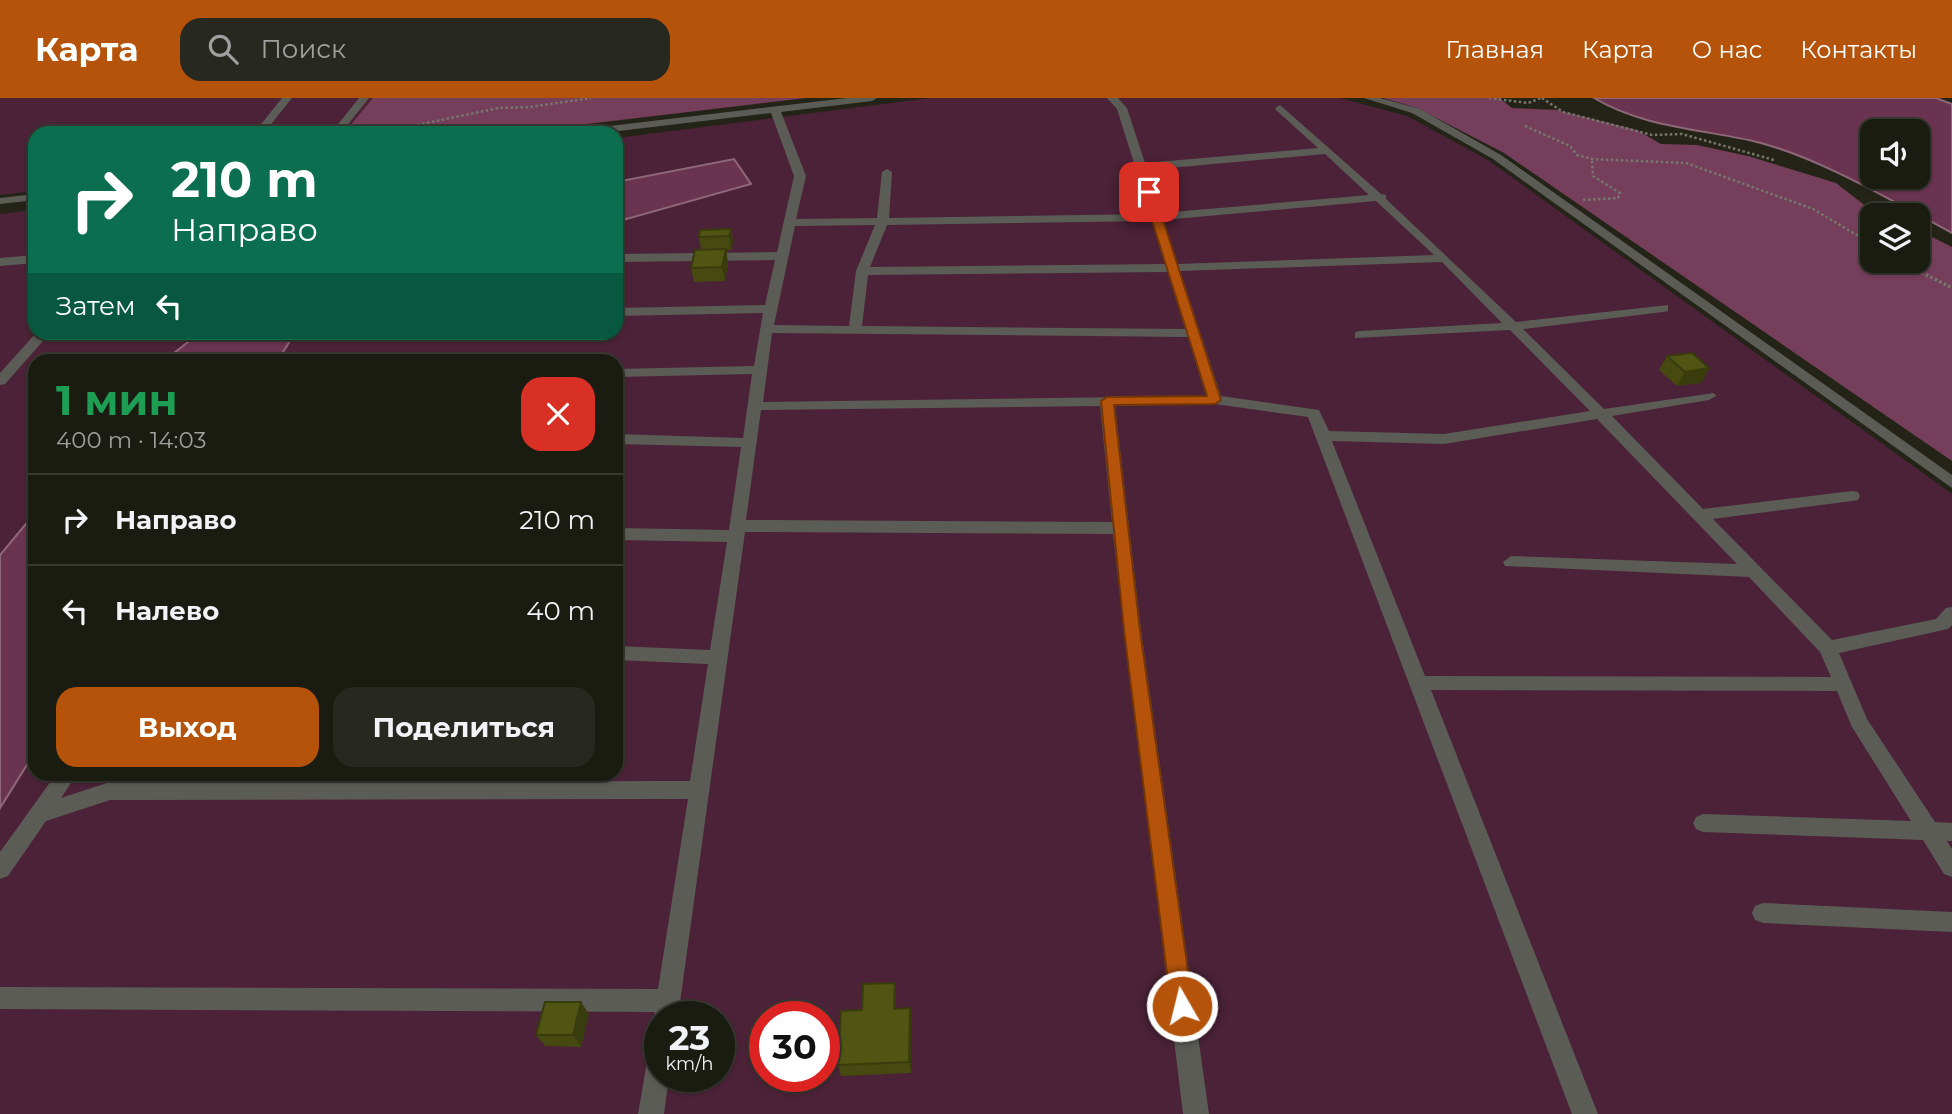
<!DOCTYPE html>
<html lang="ru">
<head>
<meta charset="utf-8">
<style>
  :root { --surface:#1a1b11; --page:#27281f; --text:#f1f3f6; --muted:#9fa19f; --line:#383931; --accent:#b45309 }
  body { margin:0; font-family:Montserrat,sans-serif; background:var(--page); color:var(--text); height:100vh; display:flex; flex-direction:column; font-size:26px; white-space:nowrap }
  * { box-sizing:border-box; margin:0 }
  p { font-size:23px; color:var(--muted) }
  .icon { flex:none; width:38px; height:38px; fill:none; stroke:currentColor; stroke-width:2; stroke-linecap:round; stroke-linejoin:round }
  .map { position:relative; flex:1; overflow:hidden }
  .details { position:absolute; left:28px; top:256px; width:595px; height:427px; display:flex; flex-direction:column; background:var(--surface); border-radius:21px; box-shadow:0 2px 5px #0004,0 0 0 2px var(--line) }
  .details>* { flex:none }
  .hud { position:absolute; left:28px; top:28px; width:595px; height:214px; border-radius:21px; box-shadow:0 2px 5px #0004,0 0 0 2px var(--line); background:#0b6e4f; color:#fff; overflow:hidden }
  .fabs { position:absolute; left:1860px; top:21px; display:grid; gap:14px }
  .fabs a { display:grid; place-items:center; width:70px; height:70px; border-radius:14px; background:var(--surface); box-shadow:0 2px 5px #0004,0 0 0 2px var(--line); font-size:35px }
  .speed { position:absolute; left:644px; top:903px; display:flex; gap:14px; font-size:35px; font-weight:700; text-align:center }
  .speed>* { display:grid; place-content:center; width:91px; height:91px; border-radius:50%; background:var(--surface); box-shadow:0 2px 5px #0004,0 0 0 2px var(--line); line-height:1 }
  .speed small { font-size:18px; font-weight:400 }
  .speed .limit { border:10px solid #d22; background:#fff; color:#111 }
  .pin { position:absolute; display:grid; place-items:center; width:60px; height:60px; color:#fff; margin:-30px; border-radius:14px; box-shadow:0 4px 10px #0006 }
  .me { position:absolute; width:77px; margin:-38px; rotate:352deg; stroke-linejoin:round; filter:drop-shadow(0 0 5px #0008) }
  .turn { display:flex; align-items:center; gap:24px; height:147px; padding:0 28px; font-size:32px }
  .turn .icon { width:91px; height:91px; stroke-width:2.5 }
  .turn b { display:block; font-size:49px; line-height:60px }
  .then { display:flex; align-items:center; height:66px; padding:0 28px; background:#0003; gap:14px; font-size:26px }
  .round { display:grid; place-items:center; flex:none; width:74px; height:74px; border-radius:21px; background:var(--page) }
  .overview { display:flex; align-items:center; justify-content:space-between; height:119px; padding:0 28px }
  h1 { font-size:42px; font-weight:700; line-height:52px; color:#1e9e55 }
  .primary-button { display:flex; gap:14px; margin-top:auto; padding:14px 28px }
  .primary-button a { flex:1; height:80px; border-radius:21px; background:var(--accent); color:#fff; font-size:28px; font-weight:700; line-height:80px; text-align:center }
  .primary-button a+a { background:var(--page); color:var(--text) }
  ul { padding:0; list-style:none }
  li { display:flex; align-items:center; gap:21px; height:91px; padding:0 28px; border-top:2px solid var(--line) }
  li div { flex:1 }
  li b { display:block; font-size:26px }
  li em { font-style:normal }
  header { display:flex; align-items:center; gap:42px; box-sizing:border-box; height:98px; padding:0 35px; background:var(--accent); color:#fff }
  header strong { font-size:33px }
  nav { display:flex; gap:38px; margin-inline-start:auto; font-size:24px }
  .search { width:490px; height:63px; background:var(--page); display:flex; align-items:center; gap:18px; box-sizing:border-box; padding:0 24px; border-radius:21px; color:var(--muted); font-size:26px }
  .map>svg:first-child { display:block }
  .green { fill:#4b2237; fill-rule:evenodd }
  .forest { fill:#753e5a }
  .water { fill:#6a3450; stroke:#8e6879; stroke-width:2; fill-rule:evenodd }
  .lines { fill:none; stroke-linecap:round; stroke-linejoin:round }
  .path-far1 { stroke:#77786d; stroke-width:2.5; stroke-dasharray:2.5 2.5; stroke-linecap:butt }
  .path { stroke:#77786d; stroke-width:3.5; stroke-dasharray:2.5 2.5; stroke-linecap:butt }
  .minor { fill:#5c5c56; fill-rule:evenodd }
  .wall { fill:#464910 }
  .shaded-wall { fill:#393c0d }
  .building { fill:#515513; stroke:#393c0d; stroke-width:2 }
  .route { fill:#b45309; stroke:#753606; stroke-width:2 }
</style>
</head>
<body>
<header>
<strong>Карта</strong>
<div class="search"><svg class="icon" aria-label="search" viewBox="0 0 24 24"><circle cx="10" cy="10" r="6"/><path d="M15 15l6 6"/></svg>Поиск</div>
<nav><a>Главная</a><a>Карта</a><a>О нас</a><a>Контакты</a></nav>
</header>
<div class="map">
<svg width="1952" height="1016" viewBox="0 0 1952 1016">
  <rect width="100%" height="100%" fill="#232417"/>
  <path class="green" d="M0,0h383l-29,35h-319v58l-35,4z
    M930,0h410l67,18 81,44 464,334v620h-1952v-900l35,-4v122h581v-194zM35,262h581v414h-581zM660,919h59v59h-59zM765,919h59v59h-59z"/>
  <path class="forest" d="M373,0h433l-295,35h-167z
    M1383,0h116l13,10 45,2 80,20 24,14 36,1 51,11 88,27 27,21 24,11h-15v46h46v-31l34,17v214l-448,-308 -87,-45z"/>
  <path class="water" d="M1594,0h342l16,6v129c-58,-31 -135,-77 -199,-92 -53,-12 -111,-14 -159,-43zM1872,33h46v46h-46z
    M734,61l17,25 -135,38v-40z
    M201,234h94v1l-17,27h-110l6,-7z
    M35,415v239l-35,56v-253z"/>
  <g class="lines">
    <path class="path-far1" d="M1489,0l39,5 13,-5
      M1542,0l21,14 89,23 30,-1 92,26
      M1525,28l45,20 7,9 15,4 94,4 127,46 59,35
      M378,35l121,-25 31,-1 61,-9
      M1583,102l35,-2 2,-5 -27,-17 -1,-16
      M1899,163l21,11"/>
    <path class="path" d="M1917,172l35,18"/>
    <path class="minor" d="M282,0h10l-28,35h-10z
      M359,0h10l-28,35h-10z
      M847,0h30l-5,3 -91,11 25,64 -10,43 81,-1 5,-46 5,-3 5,3 -3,46 261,-4 -33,-105 -10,-11h11l9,10 18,55 173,-15 -42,-38 -1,-2 5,-3 101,89 5,1v4l130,123 152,-17v6l-5,1 -140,17 81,80 110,-16 2,3 -7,4 -97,16 91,93 149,-18 6,1 2,4 -2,4 -6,1 -139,18 119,121 104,-21 10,-11 6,-1v18l-4,4 -109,24 28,66 68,103 17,1v18h-5l5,8v28l-8,-3 -21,-34 -220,-8 -7,-3 -3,-6 3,-6 7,-3 208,7 -59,-94 -15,-36 -406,-1 167,424h-26l-264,-697 -93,-13 -100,2 26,224 68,484h-26l-70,-580 -368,-2 -67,485h-18v9l-6,-9 1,-5 -655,-3v-22l658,2 30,-190 -578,1 -64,21 -38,55 -8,3v-27l56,-78h21l-16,24 49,-16 580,-1 18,-117 -92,-4v-14l94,4 17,-108 -111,-2v-12l113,2 12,-83 -125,-3v-10l127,4 9,-64 -136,3v-8l138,-3 9,-53 -147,3v-8l149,-3 10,-45 -159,2v-8l161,-2 17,-76 -23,-63 -169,20h-31l5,-3zM1325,56l44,41 -208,18 -14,-43zM1376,103l58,54 -256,9 -15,-44zM1152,123l14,43 -296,3 17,-42zM875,127l-19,46 -7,55 -75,-1 21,-99zM1442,164l60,61 -142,8 -5,1v6l155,-8 80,81 -146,23 -115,-3 -10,-21 -98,-14 -41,-125zM1168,174l18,57 -324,-3 6,-51zM772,235l416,4 18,59 -443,6zM1100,308l12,116 -366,-2 15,-110zM1597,321l140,145 -226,-8 -8,6 2,4 244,11 71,75 11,25 -406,-1 -93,-235 112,3z
      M1364,0h16l40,11 81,46 451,320v13l-459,-329 -81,-46z
      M35,96v6l-35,4v-6z
      M35,157v8l-35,3v-8z
      M37,234h14l-46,52 -5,1v-12z
      M1763,805l189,9v20l-189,-9 -8,-3 -3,-7 3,-7z
      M660,946v32h9l-5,38h-26l10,-58 3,-9z"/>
  </g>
  <path class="wall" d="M731,131l2,13 -2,8h-5l2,13 -3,18 -31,1 -3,-14 10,-18 -2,-13z
    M1667,258l42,12 -8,15 -24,3 -18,-16z
    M504,676h29l-27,1z
    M895,885l1,12v14l14,-1 1,12v53l-70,3 -3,-11 24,-55z
    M589,916l-8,33 -36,-1 -9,-11z"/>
  <path class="shaded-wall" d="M731,131l2,13 -2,8 -2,-14z
    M726,151l2,14 -3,18 -3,-14z
    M1709,270l-8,15 -24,3 8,-14z
    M895,885l1,12v26l-2,-12z
    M581,904l8,12 -8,33 -8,-12z
    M910,910l1,12v53l-2,-11z"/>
  <path class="building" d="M731,131l-2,7 -30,1 1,-7z
    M726,151l-4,18 -31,1 4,-18z
    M1692,255l17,15 -24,4 -18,-16z
    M895,885l-1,26 16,-1 -1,54 -71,3 3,-54 21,-1 1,-26z
    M545,904h36l-8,33h-37z"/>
  <path class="route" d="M1149,91l5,3 67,208 -6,4 -101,1 26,225 53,376 -3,8 -8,3 -8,-3 -3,-8 -47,-376 -23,-229 6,-4 100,-1 -64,-204z"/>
</svg>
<div class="fabs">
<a><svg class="icon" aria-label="sound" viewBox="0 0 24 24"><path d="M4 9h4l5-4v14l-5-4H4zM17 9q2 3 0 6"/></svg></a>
<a><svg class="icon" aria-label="layers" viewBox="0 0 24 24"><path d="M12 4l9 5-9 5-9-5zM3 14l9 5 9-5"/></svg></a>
</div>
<div class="speed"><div>23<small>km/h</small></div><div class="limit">30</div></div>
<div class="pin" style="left:1149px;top:94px;background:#d93025"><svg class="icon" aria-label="arrive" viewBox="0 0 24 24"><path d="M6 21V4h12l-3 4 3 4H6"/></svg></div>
<svg class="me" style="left:1182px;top:908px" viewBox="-20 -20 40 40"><circle r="17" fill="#b45309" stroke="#fff" stroke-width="3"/><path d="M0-11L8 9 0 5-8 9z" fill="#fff"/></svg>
<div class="hud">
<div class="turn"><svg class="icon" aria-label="right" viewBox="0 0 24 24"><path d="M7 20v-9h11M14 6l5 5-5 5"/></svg><div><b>210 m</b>Направо</div></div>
<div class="then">Затем<svg class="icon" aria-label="left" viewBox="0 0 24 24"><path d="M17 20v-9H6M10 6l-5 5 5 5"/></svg></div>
</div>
<section class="details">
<div class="overview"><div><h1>1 мин</h1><p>400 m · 14:03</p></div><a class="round" style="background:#d93025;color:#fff"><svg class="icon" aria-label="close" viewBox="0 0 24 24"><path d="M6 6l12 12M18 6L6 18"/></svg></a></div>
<ul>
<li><svg class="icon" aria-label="right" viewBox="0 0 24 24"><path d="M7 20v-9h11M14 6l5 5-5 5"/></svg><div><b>Направо</b></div><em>210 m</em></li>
<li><svg class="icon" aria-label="left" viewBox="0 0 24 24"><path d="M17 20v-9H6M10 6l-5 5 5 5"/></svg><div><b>Налево</b></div><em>40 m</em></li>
</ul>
<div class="primary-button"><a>Выход</a><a>Поделиться</a></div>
</section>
</div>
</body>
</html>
